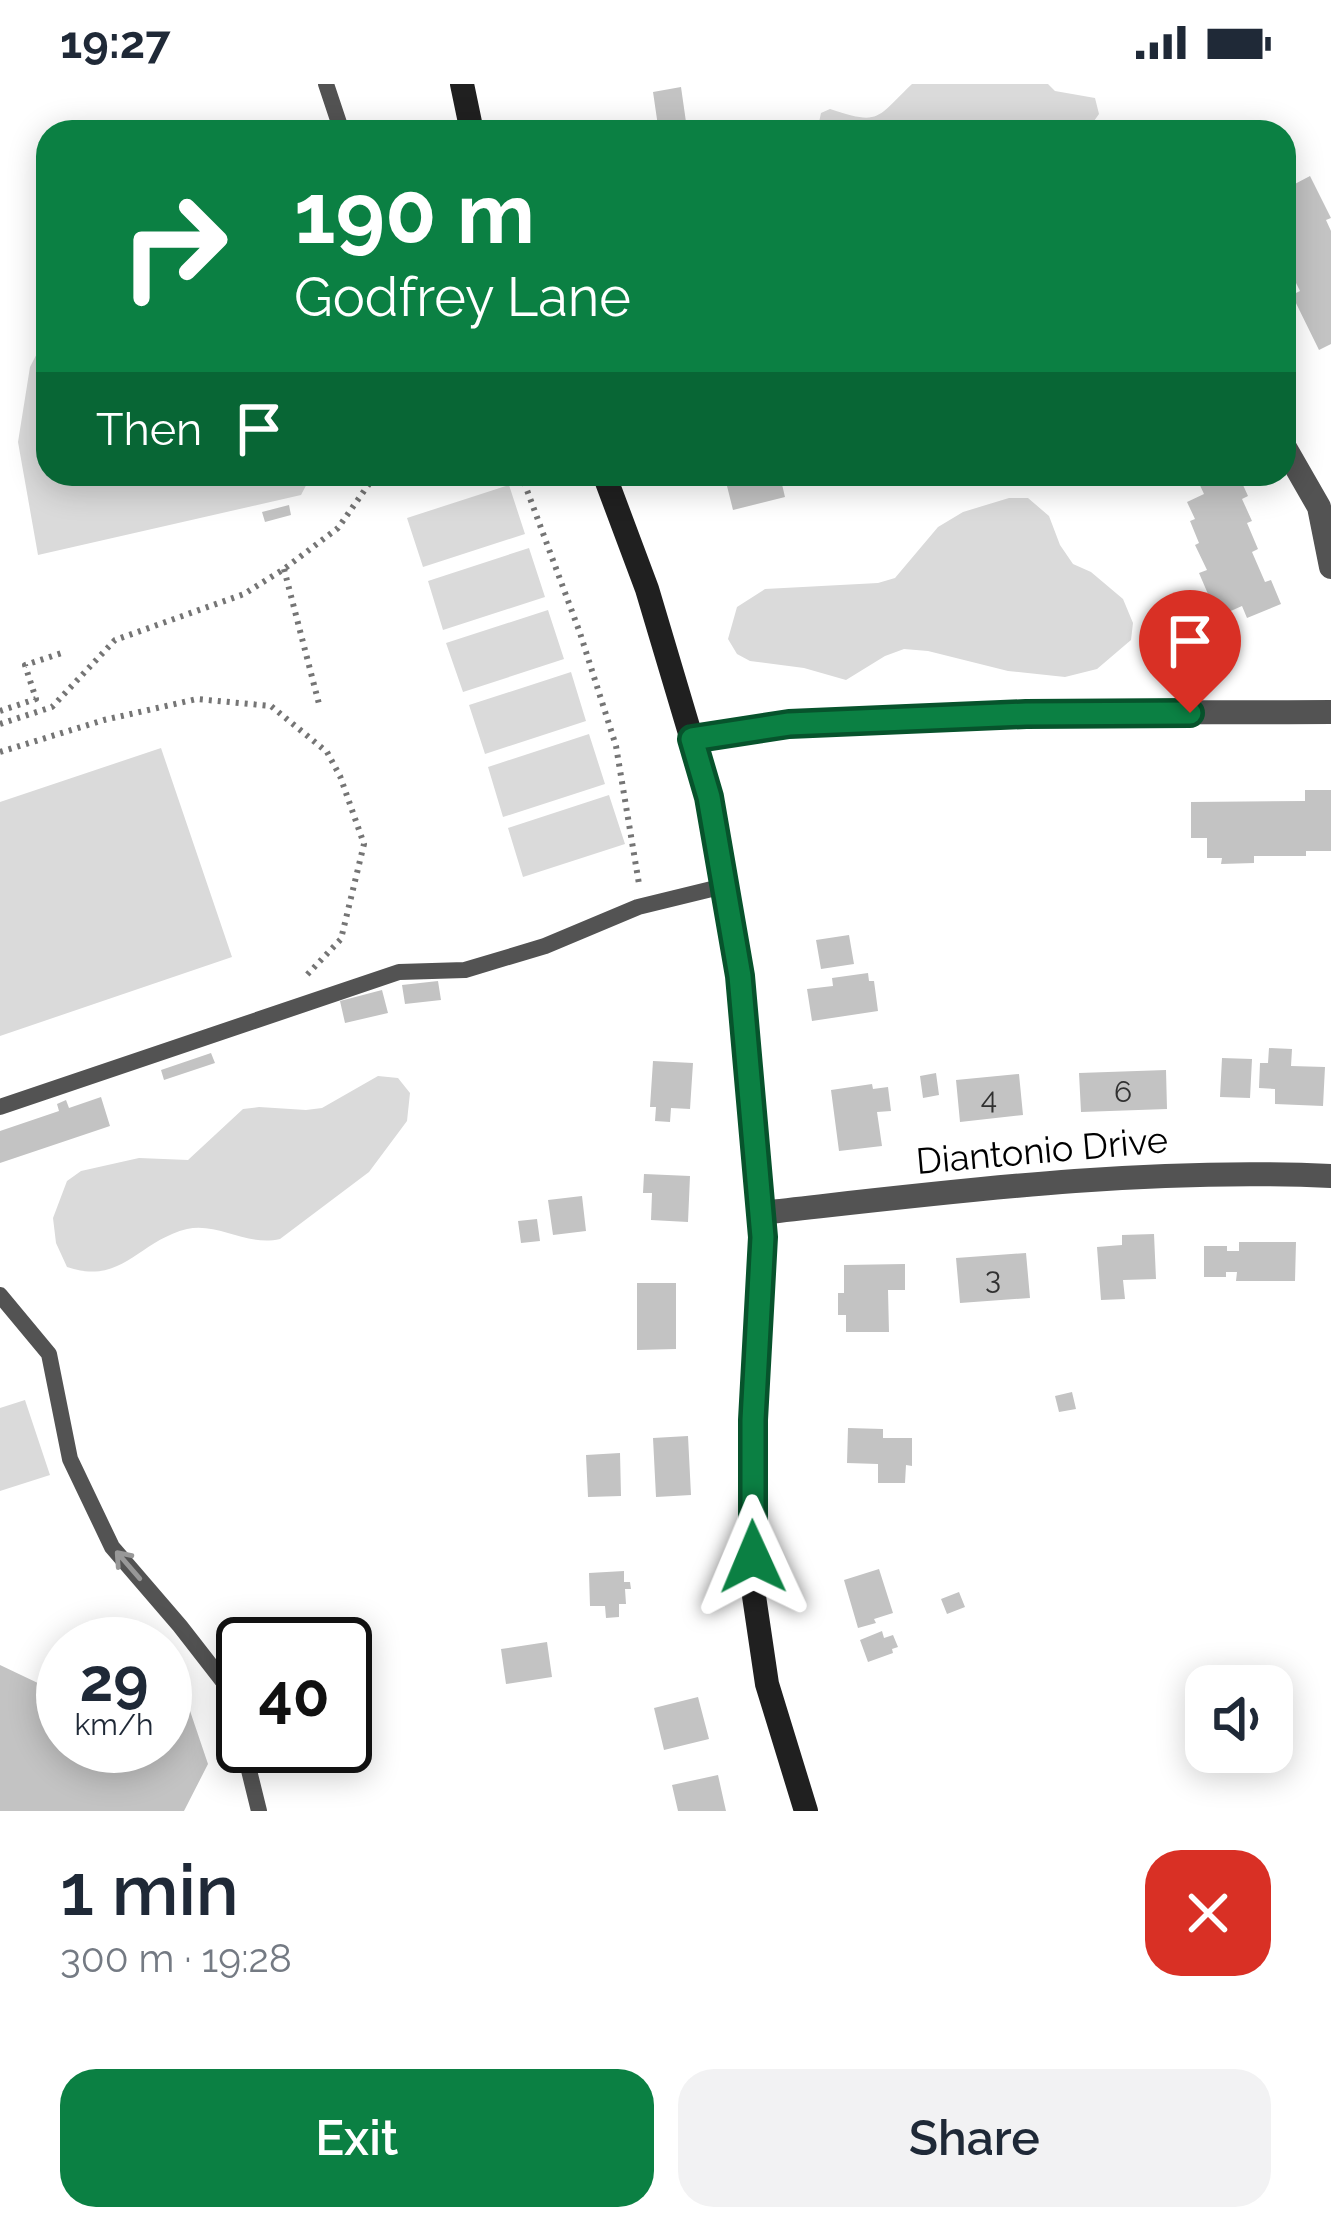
<!DOCTYPE html>
<html lang="en">
<head>
<meta charset="utf-8">
<style>
  :root { --surface:#fff; --page:#f2f2f3; --text:#1f2937; --muted:#747a83; --accent:#0b8043 }
  body { margin:0; font-family:Raleway,sans-serif; background:var(--page); color:var(--text); height:100vh; display:flex; flex-direction:column; font-size:45px; white-space:nowrap }
  * { box-sizing:border-box; margin:0 }
  p { font-size:39px; color:var(--muted) }
  .icon { flex:none; width:66px; height:66px; fill:none; stroke:currentColor; stroke-width:2; stroke-linecap:round; stroke-linejoin:round }
  .map { position:relative; height:1727px; overflow:hidden }
  .drawer { display:flex; flex-direction:column; background:var(--surface); flex:1 }
  .drawer>* { flex:none }
  .top-card { position:absolute; left:36px; top:36px; width:1260px; height:366px; border-radius:36px; box-shadow:0 6px 30px #0003; background:#0b8043; color:#fff; overflow:hidden }
  .buttons { position:absolute; left:1185px; top:1581px; display:grid; gap:24px }
  .buttons a { display:grid; place-items:center; width:108px; height:108px; border-radius:24px; background:var(--surface); box-shadow:0 6px 30px #0003; font-size:60px }
  .speed { position:absolute; left:36px; top:1533px; display:flex; gap:24px; font-size:60px; font-weight:700; text-align:center }
  .speed>* { display:grid; place-content:center; width:156px; height:156px; border-radius:50%; background:var(--surface); box-shadow:0 6px 30px #0003; line-height:1 }
  .speed small { font-size:30px; font-weight:400 }
  .speed .limit { border:6px solid #111; border-radius:18px; background:#fff; color:#111 }
  .pin { position:absolute; display:grid; place-items:center; width:102px; height:102px; color:#fff; margin:-123px -51px; border-radius:50% 50% 50% 0; rotate:-45deg; box-shadow:0 0 12px #0007 }
  .pin .icon { rotate:45deg }
  .me { position:absolute; width:132px; margin:-66px; rotate:359deg; stroke-linejoin:round; filter:drop-shadow(0 0 9px #0008) }
  .turn { display:flex; align-items:center; gap:42px; height:252px; padding:0 60px; font-size:54px }
  .turn .icon { width:156px; height:156px; stroke-width:2.5 }
  .turn b { display:block; font-size:84px; line-height:102px }
  .then { display:flex; align-items:center; height:114px; padding:0 60px; background:#0003; gap:24px; font-size:45px }
  .round { display:grid; place-items:center; flex:none; width:126px; height:126px; border-radius:36px; background:var(--page) }
  .overview { display:flex; align-items:center; justify-content:space-between; height:204px; padding:0 60px }
  h1 { font-size:72px; font-weight:600; line-height:90px }
  .primary-button { display:flex; gap:24px; margin-top:auto; padding:24px 60px }
  .primary-button a { flex:1; height:138px; border-radius:36px; background:var(--accent); color:#fff; font-size:48px; font-weight:600; line-height:138px; text-align:center }
  .primary-button a+a { background:var(--page); color:var(--text) }
  .status { display:flex; justify-content:space-between; align-items:center; height:84px; padding:0 60px; background:var(--surface); direction:ltr }
  .status svg { height:33px; fill:currentColor }
  .map>svg:first-child { display:block }
  .green { fill:#dadada }
  .building { fill:#c3c3c3 }
  .lines { fill:none; stroke-linecap:round; stroke-linejoin:round }
  .path { stroke:#757575; stroke-width:6; stroke-dasharray:3 6; stroke-linecap:butt }
  .lane { stroke:#535353; stroke-width:16 }
  .street { stroke:#535353; stroke-width:24 }
  .secondary { stroke:#202020; stroke-width:24 }
  .oneway { stroke:#989898 }
  .route-casing { stroke:#07532c; stroke-width:30 }
  .route { stroke:#0b8043; stroke-width:21 }
  .labels { text-anchor:middle; dominant-baseline:central; stroke-width:9; stroke-linejoin:round; paint-order:stroke }
  .number-label { font-size:30px; fill:#313131 }
  .street-label { font-size:36px; fill:#000; stroke:#fff }
</style>
</head>
<body>
<div class="status"><b>19:27</b><svg viewBox="0 0 49 12"><path d="M0 12V9h3v3zM5 12V6h3v6zM10 12V3h3v9zM15 12V0h3v12zM26 1h20v11H26zM47 4h2v5h-2z"/></svg></div>
<div class="map">
<svg width="1331" height="1727" viewBox="0 0 1331 1727">
  <rect width="100%" height="100%" fill="#fff"/>
  <path class="green" d="M912,0h136l7,7 40,7 4,16 -5,7 -17,11h-260l4,-19 9,-4c51,17 46,9 82,-25z
    M48,248v142h264l-11,21 -263,60 -20,-113 12,-75z
    M509,401l16,49 -102,33 -16,-49z
    M1009,414h19l21,18 11,29 13,19 18,8 32,27 10,24 -2,17 -34,29 -32,8 -57,-6 -80,-20 -24,-2 -19,7 -39,24 -42,-12 -54,-7 -13,-7 -9,-15 9,-32 28,-18 113,-6 17,-5 43,-51 25,-15z
    M529,464l16,49 -102,33 -15,-49z
    M548,526l16,49 -101,33 -17,-49z
    M571,588l15,49 -101,33 -16,-49z
    M589,650l16,50 -102,33 -15,-50z
    M161,664l71,209 -232,79v-234z
    M609,711l16,49 -102,33 -15,-49z
    M378,992l20,2 12,15 -3,28 -38,51 -89,67c-33,8 -62,-17 -93,-10 -49,12 -65,57 -120,38l-11,-24 -3,-25 14,-37 14,-10 58,-13 49,2 55,-51 16,-2 47,3 16,-2z
    M25,1316l25,75 -50,16v-83z"/>
  <path class="building" d="M681,3l5,35 -28,4 -5,-34z
    M1284,88l7,14 19,-10 21,42 -5,2 5,11v113l-12,6 -27,-55 8,-4 -16,-32z
    M724,390h40l1,5 15,-3 5,21 -52,13z
    M1210,390h28l10,22 -6,3 10,22 -5,2 11,26 -6,3 13,30 6,-2 10,24 -34,14 -5,-12 -18,8 -7,-16 -6,3 -12,-28 8,-3 -12,-25 4,-2 -9,-22 5,-2 -8,-17 17,-8 -7,-15z
    M289,421l2,10 -26,7 -3,-10z
    M1305,706h26v61h-25v5h-52v7l-33,1 1,-6h-15v-20h-16v-36l114,-1z
    M849,851l5,29 -33,5 -5,-29z
    M868,889l1,8h5l4,30 -66,10 -5,-32 26,-3 -1,-8z
    M438,897l3,19 -36,4 -3,-19z
    M382,906l6,23 -43,10 -5,-22z
    M1269,964l23,1 -1,17 34,1 -2,39 -48,-2v-15l-16,-1 1,-25h8z
    M211,969l4,10 -51,17 -3,-10z
    M1222,974l30,1 -2,39 -30,-1z
    M653,977l40,2 -3,46 -19,-1 -1,14 -15,-1 1,-14h-6z
    M1166,986l1,39 -86,3 -2,-39z
    M936,989l3,22 -16,3 -3,-22z
    M1019,990l4,41 -63,7 -4,-42z
    M872,1000l1,5 15,-2 3,24 -14,1 5,34 -43,5 -8,-61z
    M101,1013l9,29 -110,37v-32l59,-20 -2,-7 9,-4 3,8z
    M644,1090l46,2 -2,46 -37,-2 1,-27h-9z
    M582,1112l4,35 -33,4 -5,-35z
    M537,1135l3,22 -19,2 -3,-22z
    M1154,1150l2,45 -33,1 2,19 -24,1 -4,-53 25,-2v-10z
    M1239,1158h57l-1,39h-59l1,-9h-11v5h-22v-31h23v5h12z
    M1026,1169l4,45 -70,5 -4,-45z
    M905,1180v26h-17l1,42h-43v-17h-8v-22h6v-28z
    M637,1199h39v66l-39,1z
    M1072,1308l4,17 -17,3 -4,-16z
    M848,1344l35,1v9h29v28l-6,-1 -1,18h-27v-19l-31,-1z
    M688,1352l3,59 -35,2 -3,-59z
    M620,1369l1,43 -33,1 -2,-42z
    M879,1485l14,44 -19,6 2,4 -18,5 -14,-48z
    M624,1487v11h6l1,7h-6l1,15h-7v13l-13,1 -1,-12h-15l-1,-33z
    M959,1508l6,15 -18,7 -6,-15z
    M882,1547l2,7 9,-3 5,12 -6,2 1,4 -25,9 -8,-22z
    M166,1556l42,124 -24,47h-184v-146l63,30v51h102z
    M547,1558l5,35 -46,7 -5,-35z
    M698,1613l11,42 -45,11 -10,-42z
    M718,1691l8,36h-48l-6,-26z"/>
  <g class="lines">
    <path class="path" d="M521,390l59,159 36,113 23,138
      M284,485l35,135
      M0,627l36,-12 -11,-34 40,-13
      M0,640l52,-17 63,-67 129,-46 40,-25 54,-41 38,-54
      M0,668l104,-32 93,-21 74,7 56,46 13,24 24,68 -23,95 -37,39"/>
    <path class="lane" d="M326,0l16,48
      M0,1023l399,-135 66,-2 80,-24 93,-39 86,-21
      M0,1211l49,59 21,105 42,88 68,79 49,63 30,122"/>
    <path class="street" d="M1284,362l35,61 12,60
      M692,655c33,-5 67,-12 100,-15 179,-15 360,-11 539,-12
      M760,1129c190,-21 380,-46 571,-37"/>
    <path class="secondary" d="M462,0l10,48
      M604,390l43,115 62,208 31,179 23,261 -11,245 2,114 13,88 39,127"/>
  </g>
  <defs><path id="oneway-shaft" d="M-6 0H5M1.5-3L5.5 0L1.5 3" fill="none" stroke-width="1.6" stroke-linecap="round" stroke-linejoin="round" transform="scale(3)"/></defs>
  <use class="oneway" href="#oneway-shaft" transform="translate(128 1481) rotate(-131)"/>
  <g class="lines">
    <g class="route-casing">
      <path id="route" d="M753,1473v-137l10,-183 -23,-261 -31,-179 -17,-58 97,-15 237,-10 164,-1"/>
    </g>
    <use href="#route" class="route"/>
  </g>
  <g class="labels">
    <g class="number-label">
      <text x="1123" y="1007">6</text>
      <text x="989" y="1014">4</text>
      <text x="993" y="1194">3</text>
    </g>
    <g class="street-label">
      <text transform="translate(1042 1066) rotate(-5)">Diantonio Drive</text>
    </g>
  </g>
</svg>
<div class="buttons">
<a><svg class="icon" aria-label="sound" viewBox="0 0 24 24"><path d="M4 9h4l5-4v14l-5-4H4zM17 9q2 3 0 6"/></svg></a>
</div>
<div class="speed"><div>29<small>km/h</small></div><div class="limit">40</div></div>
<div class="pin" style="left:1190px;top:629px;background:#d93025"><svg class="icon" aria-label="arrive" viewBox="0 0 24 24"><path d="M6 21V4h12l-3 4 3 4H6"/></svg></div>
<svg class="me" style="left:753px;top:1473px" viewBox="-20 -20 40 40"><path d="M0-17L14 15 0 8-14 15z" fill="#0b8043" stroke="#fff" stroke-width="4"/></svg>
<div class="top-card">
<div class="turn"><svg class="icon" aria-label="right" viewBox="0 0 24 24"><path d="M7 20v-9h11M14 6l5 5-5 5"/></svg><div><b>190 m</b>Godfrey Lane</div></div>
<div class="then">Then<svg class="icon" aria-label="arrive" viewBox="0 0 24 24"><path d="M6 21V4h12l-3 4 3 4H6"/></svg></div>
</div>
</div>
<section class="drawer">
<div class="overview"><div><h1>1 min</h1><p>300 m · 19:28</p></div><a class="round" style="background:#d93025;color:#fff"><svg class="icon" aria-label="close" viewBox="0 0 24 24"><path d="M6 6l12 12M18 6L6 18"/></svg></a></div>
<div class="primary-button"><a>Exit</a><a>Share</a></div>
</section>
</body>
</html>
